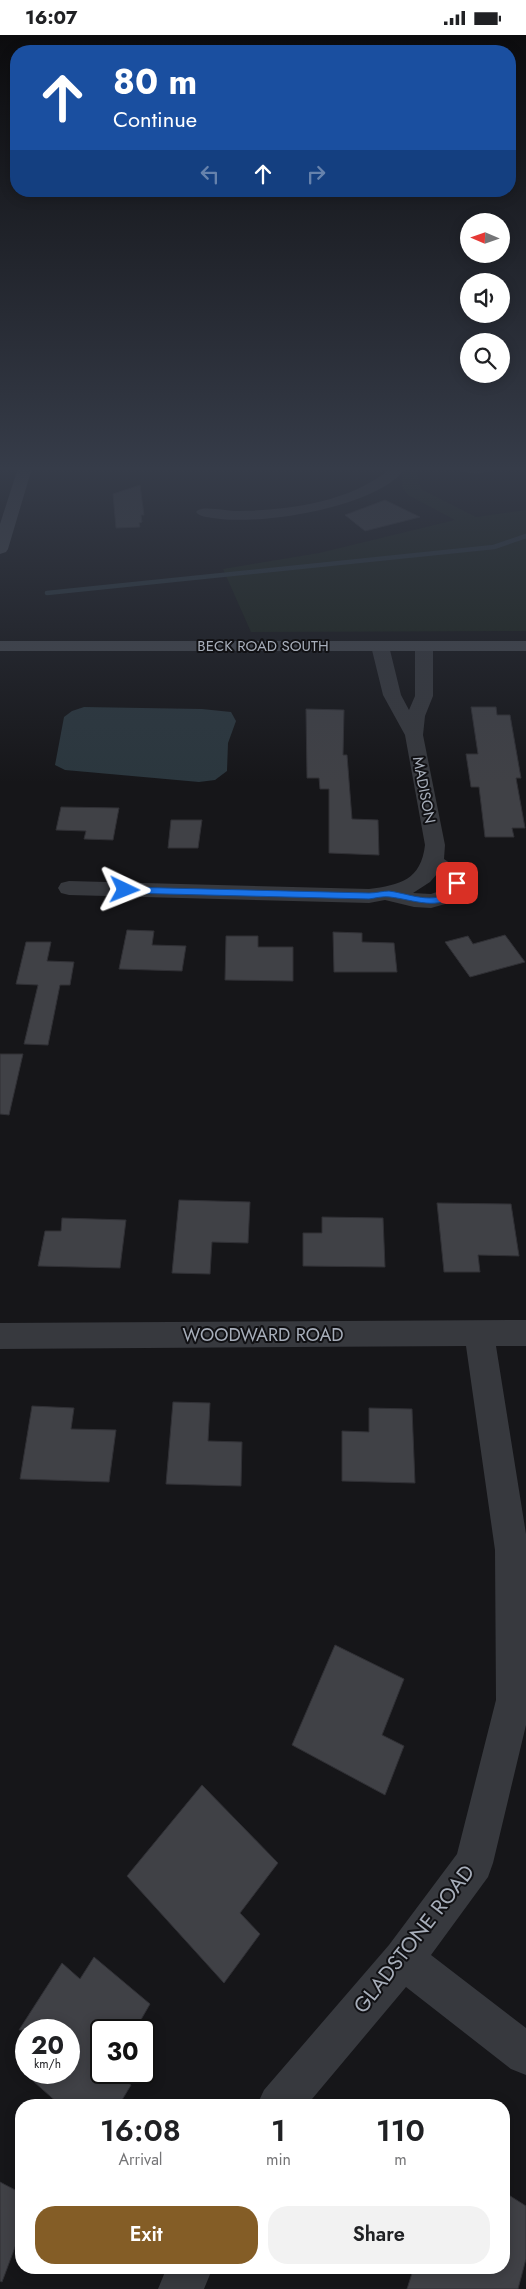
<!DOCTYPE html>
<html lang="en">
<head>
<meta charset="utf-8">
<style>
  :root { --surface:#fff; --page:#f2f2f2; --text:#202124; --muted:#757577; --accent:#845d26 }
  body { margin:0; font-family:Jost,sans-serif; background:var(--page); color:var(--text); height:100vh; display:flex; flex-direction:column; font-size:19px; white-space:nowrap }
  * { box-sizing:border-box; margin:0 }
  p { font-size:16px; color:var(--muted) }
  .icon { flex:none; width:28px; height:28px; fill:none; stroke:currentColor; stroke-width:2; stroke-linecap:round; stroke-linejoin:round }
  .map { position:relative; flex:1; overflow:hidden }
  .drawer { position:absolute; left:15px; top:2064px; width:495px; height:175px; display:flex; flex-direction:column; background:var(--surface); border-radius:20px; box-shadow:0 2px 12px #0003 }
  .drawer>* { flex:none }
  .banner { position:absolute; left:10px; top:10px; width:506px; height:152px; border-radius:20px; box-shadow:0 2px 12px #0003; background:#1a4fa0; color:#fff; overflow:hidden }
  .needle { width:32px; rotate:272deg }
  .controls { position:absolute; left:460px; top:178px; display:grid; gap:10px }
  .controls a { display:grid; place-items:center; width:50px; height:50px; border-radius:50%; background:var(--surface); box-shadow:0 2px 12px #0003; font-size:25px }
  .speed { position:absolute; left:15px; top:1984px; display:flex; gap:10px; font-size:25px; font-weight:700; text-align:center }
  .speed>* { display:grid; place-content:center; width:65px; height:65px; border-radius:50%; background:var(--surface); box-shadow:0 2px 12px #0003; line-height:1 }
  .speed small { font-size:12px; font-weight:400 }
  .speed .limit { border:2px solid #111; border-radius:8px; background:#fff; color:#111 }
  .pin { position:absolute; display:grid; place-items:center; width:42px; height:42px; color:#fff; margin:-21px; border-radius:10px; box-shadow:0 2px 8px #0006 }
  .me { position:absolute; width:55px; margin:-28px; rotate:92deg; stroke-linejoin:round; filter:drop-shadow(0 0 4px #0008) }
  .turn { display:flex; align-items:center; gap:18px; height:105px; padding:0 20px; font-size:22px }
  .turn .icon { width:65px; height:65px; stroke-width:2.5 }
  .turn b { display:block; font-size:35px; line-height:42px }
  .lanes { display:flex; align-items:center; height:48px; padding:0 20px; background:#0003; justify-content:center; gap:25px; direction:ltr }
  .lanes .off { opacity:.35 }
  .eta { display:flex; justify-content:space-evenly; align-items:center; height:85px; text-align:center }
  .eta b { font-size:30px; font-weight:600; line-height:35px }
  .action { display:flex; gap:10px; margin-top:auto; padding:10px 20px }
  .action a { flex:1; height:58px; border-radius:20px; background:var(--accent); color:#fff; font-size:20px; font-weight:600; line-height:58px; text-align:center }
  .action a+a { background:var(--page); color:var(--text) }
  .status { display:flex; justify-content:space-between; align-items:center; height:35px; padding:0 25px; background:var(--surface); direction:ltr }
  .status svg { height:14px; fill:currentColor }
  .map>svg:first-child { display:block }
  .green { fill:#1c241c }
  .water { fill:#2b373e }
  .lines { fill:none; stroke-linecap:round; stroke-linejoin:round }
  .stream { stroke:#2b373e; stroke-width:4.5 }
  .building { fill:#404146; stroke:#303035 }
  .minor { fill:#37393e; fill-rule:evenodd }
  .secondary { fill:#45484e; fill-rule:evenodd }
  .route { fill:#1a73e8; stroke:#114b97 }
  .labels { text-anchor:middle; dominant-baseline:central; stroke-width:4; stroke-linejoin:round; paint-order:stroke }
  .far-street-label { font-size:15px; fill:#a7aeba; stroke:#111114 }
  .street-label { font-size:18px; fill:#a7aeba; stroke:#111114 }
  .near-street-label { font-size:21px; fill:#a7aeba; stroke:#111114 }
</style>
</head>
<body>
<div class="status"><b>16:07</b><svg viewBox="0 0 49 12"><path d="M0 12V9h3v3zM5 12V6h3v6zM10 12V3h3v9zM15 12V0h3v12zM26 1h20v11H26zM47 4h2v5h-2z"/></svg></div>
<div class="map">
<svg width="526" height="2254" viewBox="0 0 526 2254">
  <rect width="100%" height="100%" fill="#161619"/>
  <path class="green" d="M402,433h14l5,21 55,28 50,-7v121l-275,1 -28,-63 96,-16 136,-33 -47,-25 -6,-8z"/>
  <path class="water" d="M84,672l118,2 29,3 5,9 -8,22 -1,28 -12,9 -16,2 -134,-12 -10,-5 9,-48 8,-6z"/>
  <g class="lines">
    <path class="stream" d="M47,558l447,-46 32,-11"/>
  </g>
  <path class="building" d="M140,450l4,30h-3l1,7 -3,1 1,4 -24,1 -3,-34z
    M385,465l35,17 -55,14 -20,-16z
    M471,672h25l1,8h13l11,63h-5l9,50h-13l2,9h-29l-6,-50h-8l-5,-33h12z
    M306,674l38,1 -1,45h4l5,64 26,1 1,35 -50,-2v-64h-9l-1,-11h-12z
    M61,772l58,1 -6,32 -29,-1 2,-8 -30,-1z
    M171,785h31l-4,28h-30z
    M127,895l27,1 -2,14 34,1 -4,25 -63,-2z
    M333,897l29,1v9l32,1 3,29h-63z
    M505,900l20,27 -55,15 -25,-35 23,-6 5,8z
    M226,901h32v11h35v34l-68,-1z
    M26,907h25l-4,19 27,1 -4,23h-10l-12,60 -24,-1 14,-59 -22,-1z
    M0,1019h23l-14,61 -9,-1z
    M179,1165l71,2 -2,41 -36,-1 -2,32 -38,-1z
    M437,1168l74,1 8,52 -41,-1 2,17h-36z
    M322,1182l61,1 2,49 -82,-1v-33h19z
    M62,1183l64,2 -6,48 -82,-2 7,-35h16z
    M173,1367l37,1 -2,38 34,1 -1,44 -75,-2z
    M32,1371l42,2 -3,21 45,1 -7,52 -89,-3z
    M369,1373l43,1 3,74 -73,-2v-50l27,1z
    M335,1610l69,34 -22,56 22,11 -19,49 -93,-50z
    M202,1750l76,78 -38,50 20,21 -36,49 -97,-107z
    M94,1922l56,47 -15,26h-34v43h15l15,12 -12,20h-59l-36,-32h45v-43h-50l43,-67 18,16z
    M0,2147l21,11v38l-19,51 -2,-1z
    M504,2157l22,14v53l-8,30h-111l7,-22h90z"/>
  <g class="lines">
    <path class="minor" d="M391,433h15c-29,40 -147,58 -193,50 -6,-1 -13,-1 -17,-6 5,-8 33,0 43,-1 51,-1 112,-9 152,-43z
      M456,433h40c-6,7 -34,7 -40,0z
      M380,606l6,1 3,4 12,49 8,15 6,-14v-50l3,-4h12l3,4v50l-8,20 -2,19 22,110 -1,14c12,8 22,17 23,33l-11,9 -25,7 -17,-1 -29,-7 -16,3 -300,-8 -8,-2 -3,-5 3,-5 8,-2 300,8c31,-4 52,-9 56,-44l-20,-110 -22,-40 -12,-49 3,-4zM437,839l6,5 2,10 -14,5 -18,-1 17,-11z
      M526,1285v26h-30l30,188v191l-33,138 -5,14 -57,78 95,73v47l-15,-6 -105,-82 -99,118h-50l7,-15 125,-145 68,-91 39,-154 -1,-150 -29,-204 -466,3v-26z
      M167,2232h46l-9,22h-46z"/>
    <path class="secondary" d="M18,433h14l-24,81 -2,3 -6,2v-30z
      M0,606h526v10h-526z"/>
  </g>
  <linearGradient id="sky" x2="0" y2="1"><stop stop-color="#0c0c0e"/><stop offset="0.58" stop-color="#363c49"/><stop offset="1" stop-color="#363c49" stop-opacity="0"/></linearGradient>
  <rect width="526" height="748" fill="url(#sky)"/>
  <path class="route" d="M457,845l4,3 -1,11c-23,17 -45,6 -70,3 -7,-1 -14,1 -21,2l-244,-6 -5,-3 5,-3 244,6c7,0 14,-2 20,-2 22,3 43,14 63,0v-8z"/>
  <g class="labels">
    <g class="far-street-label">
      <text x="263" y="611">BECK ROAD SOUTH</text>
      <text transform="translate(424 755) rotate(79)">MADISON</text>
    </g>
    <g class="street-label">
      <text x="263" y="1300">WOODWARD ROAD</text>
    </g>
    <g class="near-street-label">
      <text transform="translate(414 1904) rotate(-52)">GLADSTONE ROAD</text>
    </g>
  </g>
</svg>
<div class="controls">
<a><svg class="needle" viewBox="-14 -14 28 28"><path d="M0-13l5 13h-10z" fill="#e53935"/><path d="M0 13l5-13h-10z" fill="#757577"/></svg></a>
<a><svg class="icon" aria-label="sound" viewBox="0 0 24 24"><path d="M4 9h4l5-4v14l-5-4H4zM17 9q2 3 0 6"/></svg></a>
<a><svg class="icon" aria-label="search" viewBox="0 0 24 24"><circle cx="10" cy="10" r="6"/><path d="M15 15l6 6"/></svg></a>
</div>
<div class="speed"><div>20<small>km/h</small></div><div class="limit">30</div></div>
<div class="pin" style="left:457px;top:848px;background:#d93025"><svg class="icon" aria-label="arrive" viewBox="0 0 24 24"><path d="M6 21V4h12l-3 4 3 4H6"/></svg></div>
<svg class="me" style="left:125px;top:855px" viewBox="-20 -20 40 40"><path d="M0-17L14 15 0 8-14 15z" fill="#1a73e8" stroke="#fff" stroke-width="4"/></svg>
<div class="banner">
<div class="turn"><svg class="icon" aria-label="ahead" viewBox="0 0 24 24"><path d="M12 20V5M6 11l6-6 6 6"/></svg><div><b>80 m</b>Continue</div></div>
<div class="lanes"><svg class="icon off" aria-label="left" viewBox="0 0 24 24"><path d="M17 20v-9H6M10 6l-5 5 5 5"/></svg><svg class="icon" aria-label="ahead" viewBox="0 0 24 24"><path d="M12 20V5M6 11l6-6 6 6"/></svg><svg class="icon off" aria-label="right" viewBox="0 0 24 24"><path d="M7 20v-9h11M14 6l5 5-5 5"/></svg></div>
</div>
<section class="drawer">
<div class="eta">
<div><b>16:08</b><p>Arrival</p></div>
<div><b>1</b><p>min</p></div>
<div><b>110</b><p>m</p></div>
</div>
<div class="action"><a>Exit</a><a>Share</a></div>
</section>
</div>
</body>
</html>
